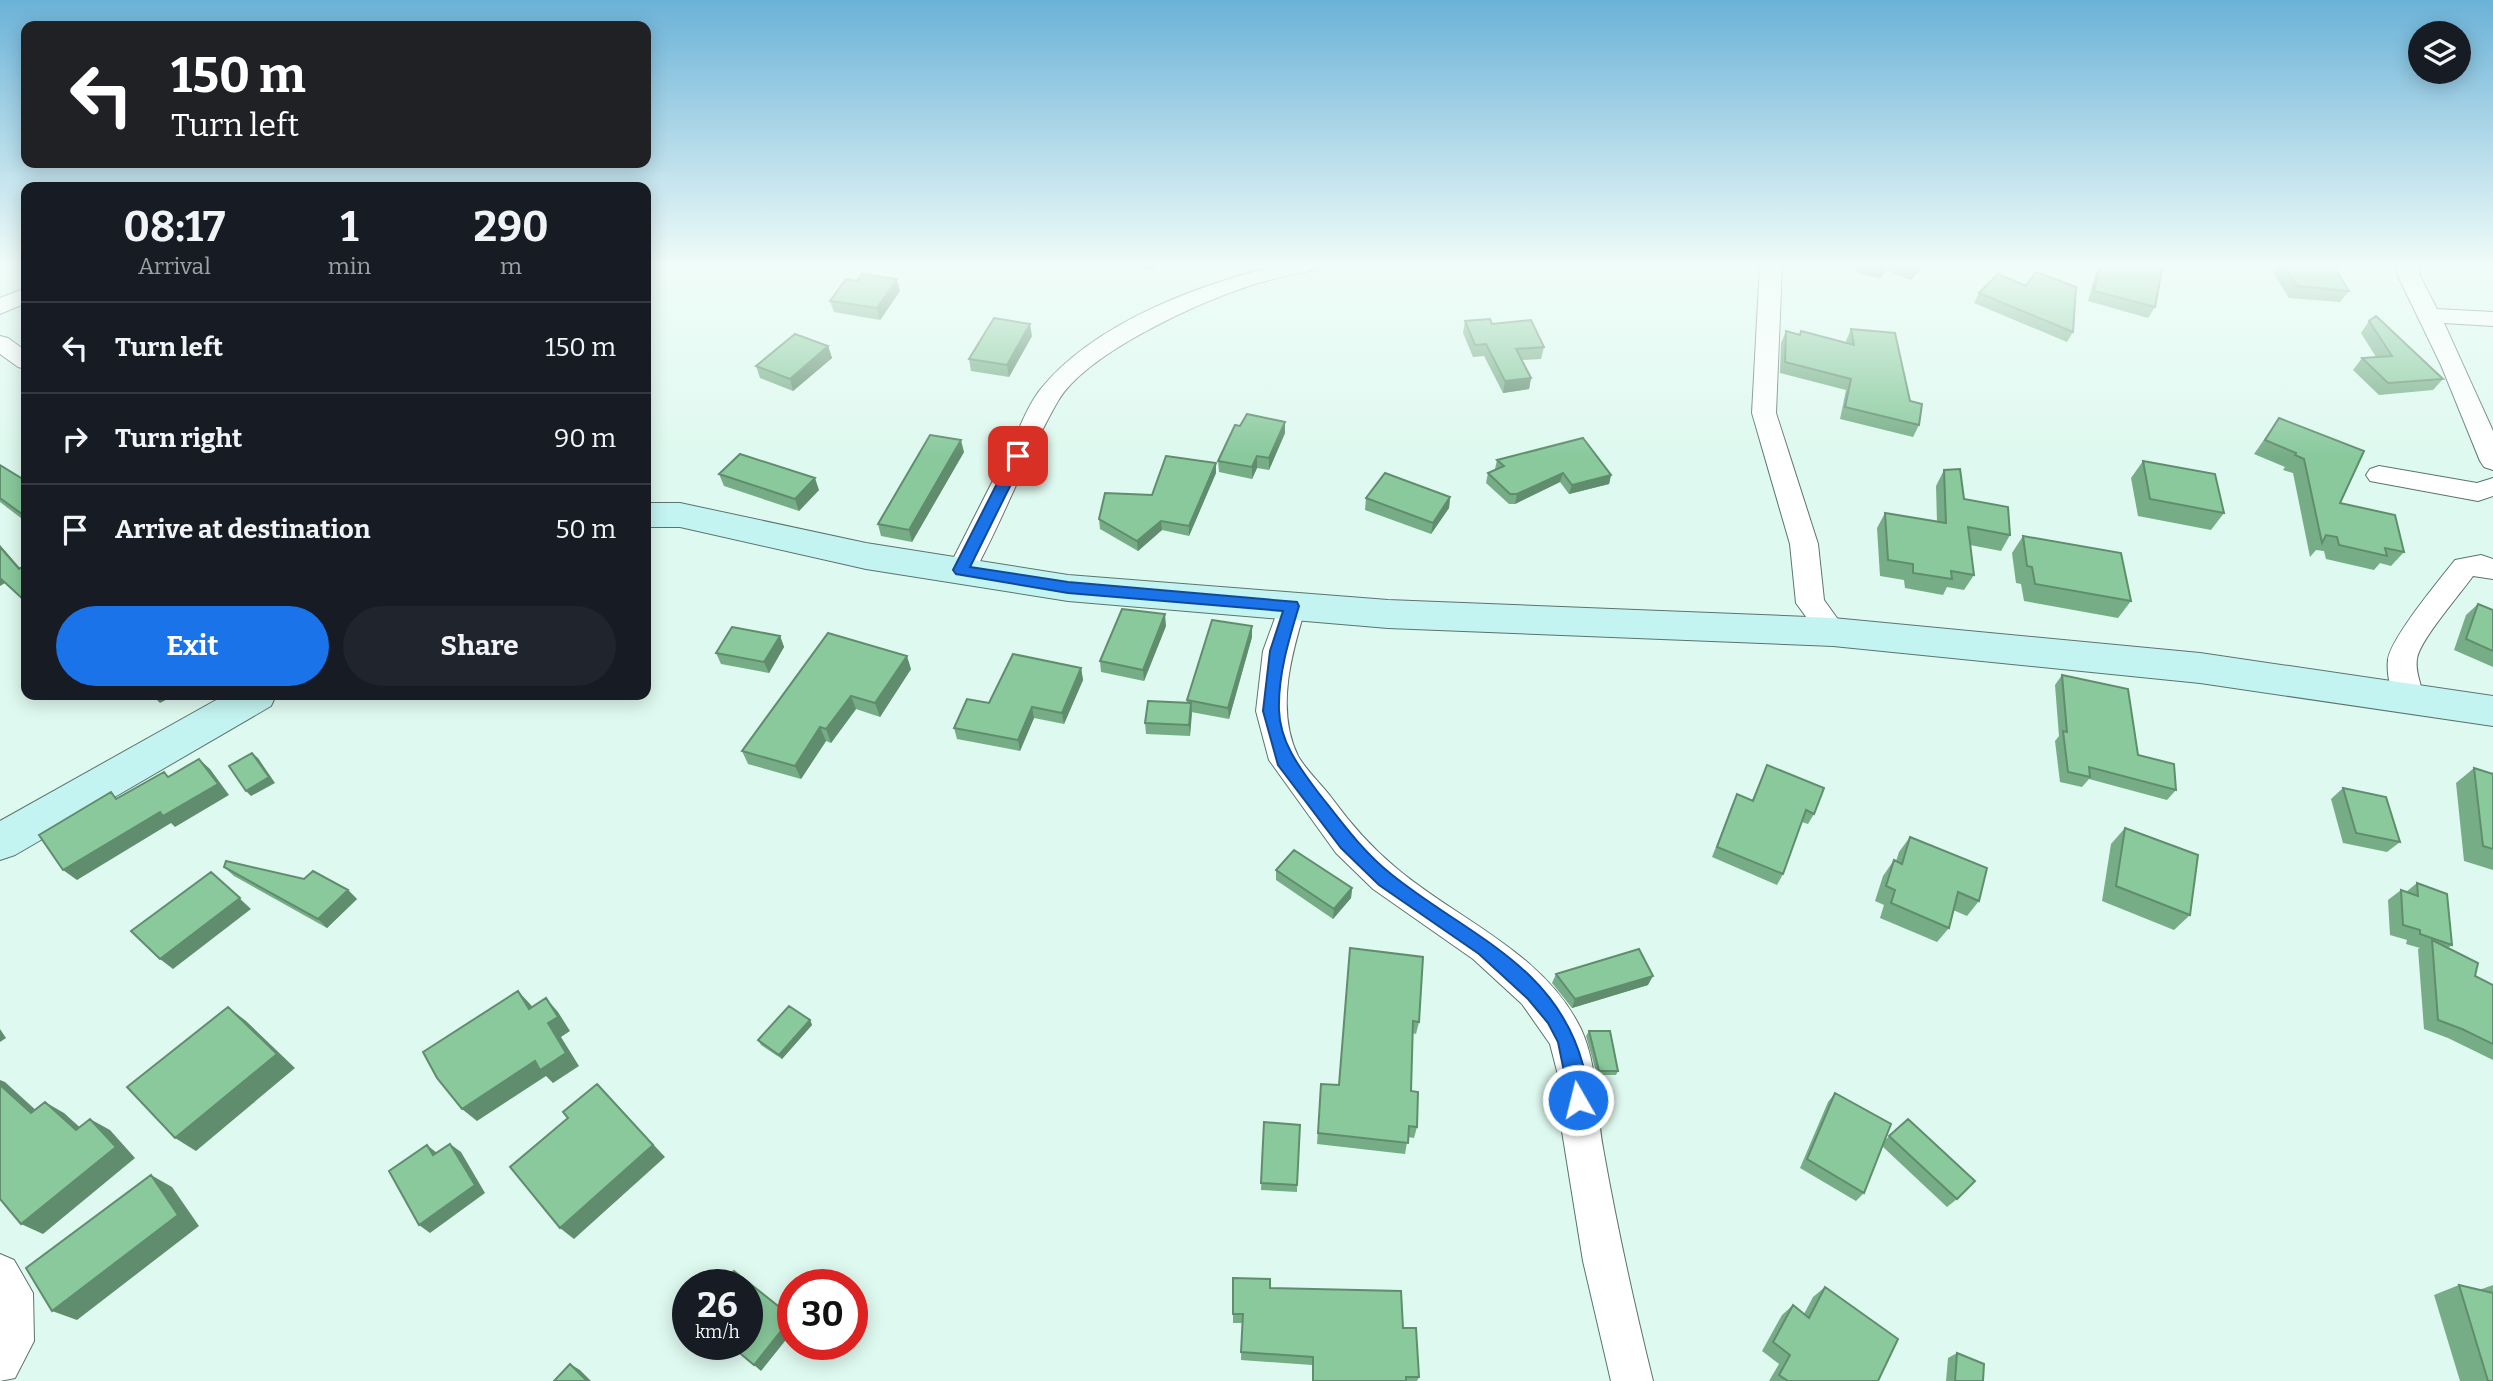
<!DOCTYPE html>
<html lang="en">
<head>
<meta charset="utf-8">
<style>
  :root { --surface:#171b24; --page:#20242c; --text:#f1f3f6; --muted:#9ea1a6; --line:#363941; --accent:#1a73e8 }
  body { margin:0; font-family:Bitter,serif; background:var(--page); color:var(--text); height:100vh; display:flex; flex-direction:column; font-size:26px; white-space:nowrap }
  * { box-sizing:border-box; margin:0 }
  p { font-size:23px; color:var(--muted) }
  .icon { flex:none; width:38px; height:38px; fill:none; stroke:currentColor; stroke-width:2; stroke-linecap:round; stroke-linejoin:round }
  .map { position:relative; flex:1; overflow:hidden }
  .sheet { position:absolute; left:21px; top:182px; width:630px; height:518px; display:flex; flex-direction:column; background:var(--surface); border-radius:14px; box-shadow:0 4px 18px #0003 }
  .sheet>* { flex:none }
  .hud { position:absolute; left:21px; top:21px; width:630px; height:147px; border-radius:14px; box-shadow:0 4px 18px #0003; background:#202124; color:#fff; overflow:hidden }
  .fabs { position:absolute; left:2408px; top:21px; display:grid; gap:14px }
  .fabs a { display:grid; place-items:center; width:63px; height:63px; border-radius:50%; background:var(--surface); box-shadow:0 4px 18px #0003; font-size:35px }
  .speed { position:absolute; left:672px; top:1269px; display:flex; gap:14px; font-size:35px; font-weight:700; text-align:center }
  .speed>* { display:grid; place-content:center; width:91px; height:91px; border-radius:50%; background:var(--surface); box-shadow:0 4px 18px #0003; line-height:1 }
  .speed small { font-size:18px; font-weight:400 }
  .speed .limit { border:10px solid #d22; background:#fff; color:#111 }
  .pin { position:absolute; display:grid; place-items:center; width:60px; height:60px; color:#fff; margin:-30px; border-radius:14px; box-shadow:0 4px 10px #0006 }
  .me { position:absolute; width:77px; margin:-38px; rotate:352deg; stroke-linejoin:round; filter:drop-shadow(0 0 5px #0008) }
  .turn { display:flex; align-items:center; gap:24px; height:147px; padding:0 35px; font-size:32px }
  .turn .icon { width:91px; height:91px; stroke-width:2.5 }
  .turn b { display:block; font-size:49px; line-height:60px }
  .eta { display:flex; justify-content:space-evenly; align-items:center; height:119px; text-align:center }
  .eta b { font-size:42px; font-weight:700; line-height:49px }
  .primary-button { display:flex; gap:14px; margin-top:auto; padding:14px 35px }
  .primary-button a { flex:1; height:80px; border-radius:42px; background:var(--accent); color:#fff; font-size:28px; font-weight:700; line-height:80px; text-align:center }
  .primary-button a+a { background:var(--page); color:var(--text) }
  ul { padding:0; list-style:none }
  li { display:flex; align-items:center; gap:21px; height:91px; padding:0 35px; border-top:2px solid var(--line) }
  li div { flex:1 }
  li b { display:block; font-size:26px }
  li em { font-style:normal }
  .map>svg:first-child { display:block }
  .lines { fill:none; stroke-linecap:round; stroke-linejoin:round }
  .minor-casing { stroke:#5c746c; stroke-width:2 }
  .secondary-casing { stroke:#5c746c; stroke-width:2 }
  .minor { fill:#fff; fill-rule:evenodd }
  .secondary { fill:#c4f4f1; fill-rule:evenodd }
  .wall { fill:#76ad86 }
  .shaded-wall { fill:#608d6d }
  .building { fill:#89c99c; stroke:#608d6d; stroke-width:2 }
  .route { fill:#1a73e8; stroke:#114b97; stroke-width:2 }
</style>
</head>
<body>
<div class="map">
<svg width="2493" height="1381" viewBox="0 0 2493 1381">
  <rect width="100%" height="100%" fill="#def9ef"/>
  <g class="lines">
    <g class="minor-casing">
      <path id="minor" d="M1284,264h38l-3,5c-22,5 -46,9 -67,16 -53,17 -166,68 -194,116 -33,57 -55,120 -87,177l-10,3 -10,-3 -4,-7c21,-41 42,-83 63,-124 10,-18 17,-41 30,-57 54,-68 162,-107 244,-126z
        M1760,264h22l-6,149 42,131 6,56 23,32 -4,8 -10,3 -10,-3 -27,-37 -6,-59 -38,-131z
        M2397,264h22l1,12 17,33 56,3v14l-49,-3 49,108v39l-9,-3 -4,-6 -39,-96 -43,-89z
        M26,288v15l-26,11v-16z
        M0,336l8,2 18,13v18l-8,-2 -18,-13z
        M2379,466l98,17 16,-5v18l-15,5 -108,-20 -4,-6 4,-6z
        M2481,555l12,4v20l-20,-3c-12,17 -54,65 -56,83 -3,18 11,33 3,49l-11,4 -11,-4c-6,-12 -12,-34 -10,-48 2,-21 52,-81 67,-100z
        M1292,596l10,3 4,7c-14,46 -31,103 -8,150 8,14 23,28 33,41 19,26 39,49 64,70 62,53 148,84 186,162 17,37 15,80 22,119 14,79 31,156 50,233h-42l-28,-120 -22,-136 -3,-50 -8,-31 -28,-40 -49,-45 -100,-70 -37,-36 -67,-93 -13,-49 7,-60 19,-52z
        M0,1254l14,6 19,33 1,48 -19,37 -15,3z"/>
    </g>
    <g class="secondary-casing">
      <path id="secondary" d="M646,503h34l186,40 202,32 320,25 445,18 367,35 293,43v30l-293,-43 -367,-37 -445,-18 -320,-27 -202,-32 -186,-42h-34z
        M225,695h51l-5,11 -256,149 -15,5v-39z"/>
    </g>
    <use href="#minor" class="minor"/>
    <use href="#secondary" class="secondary"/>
  </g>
  <path class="wall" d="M1133,264h27l-9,7z
    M1858,264h68l-16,16 -24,-10 -6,9 -25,-7z
    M2101,264l11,3 1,-3h50l-8,43 -7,11 -60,-17 7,-26z
    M2278,264h49l22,27 -9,11 -51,-4 -16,-26z
    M857,281l43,10 -20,29 -46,-8 -4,-11z
    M2026,286l47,46 -6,10 -93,-39 5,-10z
    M1465,321l27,3 52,23 -3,12 -19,1 9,18 -2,11 -26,4 -19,-37 -11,1 -10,-24z
    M2369,321l74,58 -10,11 -54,5 -26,-25 9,-12 14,-1 -15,-24z
    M1851,329l59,72 9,24 -6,12 -73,-18 6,-29 -66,-17 1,-30 5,-12 61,12 -1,-2z
    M1032,336l-23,41 -38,-6 -2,-12z
    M828,346l4,12 -39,33 -33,-13 -4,-12z
    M2279,418l61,85 64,49 -13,14 -11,-3 -6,7 -48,-11 -2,-8 -8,-1 -6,7 -17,-84 -10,-3 2,-3 -31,-13z
    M1285,433l-16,37 -12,-2 -5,11 -33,-7 -1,-11z
    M964,452l-52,90 -31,-6 -3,-12z
    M1497,460l114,15 -2,9 -40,10 -9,-12 -45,22h-6l-23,-21 2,-10 7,-4z
    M2143,461l81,52 -13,17 -73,-14 -7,-38z
    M0,465l26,16v41l-26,-20z
    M1944,470l20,29 46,36 -9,16 -31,-6 4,30 -10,15 -17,-3 -4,8 -38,-7 -1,-8 -24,-4 -3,-48 8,-15 52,9 -1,-36z
    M1216,473l-27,63 -27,-6 -24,21 -38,-22 -1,-10 53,-24z
    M719,474l100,16 -20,21 -75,-25z
    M1450,497l-1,11 -18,26 -66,-24 1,-12z
    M2023,536l108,65 -13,17 -94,-17 -3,-17 -5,-1 -4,-30z
    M2478,604l15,6v57l-39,-17 12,-35z
    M1166,626l-22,55 -43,-9 -1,-11z
    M828,633l83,36 -31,48 -24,-8 -25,34 -5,-2 -25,38 -53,-15 -6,-13z
    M780,636l4,11 -15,26 -48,-9 -5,-11z
    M1252,637l-23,82 -38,-7 -1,24 -44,-2 -1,-11 42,-20v-3z
    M1081,668l2,12 -19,44 -30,-6 -14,33 -63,-12 -3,-11 35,-25z
    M2062,675l76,80 38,35 -9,10 -78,-21 -7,8 -22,-5 -5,-41 4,-5 -4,-51z
    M1767,765l47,49 -6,10 -6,-2 -19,52 -6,11 -65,-28 20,-52 5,-11 15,6z
    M2474,768l17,6 2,-2v98l-29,-9 -8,-78z
    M2343,788l57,54 -13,10 -44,-9 -12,-44z
    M2125,828l65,87 -16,15 -72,-29 9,-57z
    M1910,837l69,64 -12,15 -14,-6 -4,18 -12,14 -57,-24 4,-13 -9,-4 8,-25 11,-16 2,1 3,-9z
    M224,867l124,23 9,9 -30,29 -93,-52z
    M1276,870l76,18 -1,10 -18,21 -57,-39z
    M2417,883l35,62 -4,3 27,28 18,9v75l-45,-22 -24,-9 -6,-80 2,-1 -14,-4 1,-4 -17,-5 -2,-35 13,-10 5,2z
    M1350,948l69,74 -3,12 -4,-1 -1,58 6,36 -3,11 -6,-1 -3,17 -88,-10 4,-60 18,1z
    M1556,974l92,11 -76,23 -20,-25z
    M810,1020l2,5 -30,34 -21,-14 -3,-5z
    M1589,1031l29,40 -2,4h-19l-11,-39z
    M1835,1093l49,48 24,-22 49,80 -10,8 -65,-61 -18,47 -8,8 -56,-33 28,-66z
    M1264,1122l33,63v7l-36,-2z
    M1233,1278l170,50 16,49 -2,4h-105v-16l-71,-5 1,-37h-9z
    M2459,1285l20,5 14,-5v96h-33l-26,-86z
    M1825,1287l53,94h-109l10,-17 -17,-13 20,-36 11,-10 11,9 9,-17z
    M1957,1353l26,28h-37l2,-23z"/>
  <path class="shaded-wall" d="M1150,264h10l-9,7z
    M1921,264h5l-16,16 5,-10z
    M897,279l3,12 -20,29 -3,-12z
    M1030,324l2,12 -23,41 -2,-12z
    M828,346l4,12 -39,33 -3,-12z
    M1531,378l-2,11 -26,4 2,-12z
    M1285,422v11l-16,37v-12z
    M961,440l3,12 -52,90 -3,-12z
    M1257,456v12l-5,11v-12z
    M1216,463v10l-27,63v-10z
    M1563,473l-3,9 -45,22 2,-10z
    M1611,475l-2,9 -40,10 3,-9z
    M815,478l4,12 -20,21 -4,-12z
    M1450,497l-1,11 -18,26 2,-11z
    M1161,521l1,9 -24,21 -1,-10z
    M0,545l26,30 -7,-6 -19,-22z
    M0,578l5,5 -5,3z
    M1165,614l1,12 -22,55 -1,-11z
    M1252,626v11l-23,82 -1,-11z
    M780,636l4,11 -15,26 -5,-11z
    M907,656l4,13 -31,48 -5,-14z
    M1081,668l2,12 -19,44 -2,-11z
    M152,695h23l-15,8z
    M851,696l5,13 -25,34 -5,-14z
    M1191,703l1,11 -2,22 -1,-11z
    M1032,707l2,11 -14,33 -2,-11z
    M820,727l6,14 -25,38 -6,-13z
    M252,753l6,5 17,25 -24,13 -5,-5z
    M199,759l11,10 19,26 -54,32 -4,-4 -94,57 -14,-10z
    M211,872l40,37 -78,60 -13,-10z
    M1352,888l-1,10 -18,21 1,-10z
    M348,890l9,9 -30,29 -9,-9z
    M1653,976l-5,9 -76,23 3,-9z
    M518,991l13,14 11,17 -13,-13z
    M546,998l12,14 12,19 -9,6 18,29 -26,17 -7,-7 -69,45 -15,-12 86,-86z
    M228,1007l18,14 49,47 -99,83 -21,-13z
    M810,1020l2,5 -30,34 -3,-4z
    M0,1029l6,9 -6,4z
    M0,1080l5,2 46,42 -20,-11 -31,-28z
    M597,1084l68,73 -91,82 -14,-11z
    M45,1102l19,11 31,28 -19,-11z
    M90,1119l20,11 25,28 -92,76 -22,-10z
    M450,1144l11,8 24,41 -55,40 -11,-8z
    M427,1145l10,8 -4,2z
    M151,1175l21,12 27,39 -122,94 -25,-9z
    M792,1317l1,14 -32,40 -7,-6z
    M570,1364l10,6 11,11h-4z"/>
  <path class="building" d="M1867,264h20l-3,5z
    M1901,264h20l-6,6z
    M2101,264l14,4 1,-4h47l-8,43 -61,-16z
    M2283,264h49l17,27 -52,-5z
    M2036,272l40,15 -3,45 -94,-39 19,-19 28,12z
    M862,274l35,5 -20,29 -47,-7 16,-22 11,2z
    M2376,316l67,63 -55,4 -26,-25 30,-2 -23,-35z
    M994,318l36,6 -23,41 -38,-6z
    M1490,319l2,5 39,-4 13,27 -28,2 15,29 -26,3 -19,-37 -11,1 -10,-24z
    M1851,329l44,4 15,68 12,3 -3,21 -74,-18 6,-28 -66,-17 1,-31 14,4 1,-4 53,14z
    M795,334l33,12 -38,33 -34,-13z
    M1247,414l38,8 -16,36 -12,-2 -5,11 -34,-6 17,-36 5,1z
    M2279,418l85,33 -24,52 55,12 9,37 -19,-4 2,8 -48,-11 -2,-8 -11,-2 -4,8 -18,-84 -9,-4 1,-2 -31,-13z
    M930,435l31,5 -52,90 -31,-6z
    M1583,438l28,37 -39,10 -9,-12 -46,21h-7l-22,-21 16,-7 -7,-6z
    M740,454l75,24 -20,21 -76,-25z
    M1166,456l50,7 -27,63 -28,-5 -24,20 -38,-22 6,-26 47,2z
    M2143,461l72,13 9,39 -74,-14z
    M0,465l26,16v36l-26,-19z
    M1960,469l4,30 44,8 2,28 -42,-8 6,48 -23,-4 1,8 -39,-6v-9l-25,-4 -3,-47 61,10 -2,-53z
    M1385,473l65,24 -17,26 -67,-25z
    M2023,536l98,17 10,48 -96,-17 -3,-17 -5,-1z
    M0,547l19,22 7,-5v38l-26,-24z
    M2478,604l15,6v41l-27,-12z
    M1122,609l43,5 -22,56 -43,-9z
    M1212,620l40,6 -24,82 -41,-8z
    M732,627l48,9 -16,26 -48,-9z
    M828,633l79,23 -32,47 -24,-7 -25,33 -6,-2 -25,39 -53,-15z
    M1013,654l68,14 -19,45 -30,-6 -14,33 -64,-12 13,-29 22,4z
    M2062,675l66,14 10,66 36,9 2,26 -87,-23 1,10 -22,-5 -5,-41 4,1z
    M1148,701l43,2 -2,22 -44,-2z
    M252,753l17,24 -23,14 -17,-25z
    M199,759l19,25 -55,32 -3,-4 -97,58 -24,-35 72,-43 5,7 48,-27 4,5z
    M1767,765l57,23 -10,26 -8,-4 -23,64 -66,-27 20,-53 16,7z
    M2474,768l19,6v75l-10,-3z
    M2343,788l43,9 14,45 -44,-9z
    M2125,828l73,27 -8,60 -74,-29z
    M1910,837l77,31 -8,33 -21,-9 -9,36 -58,-25 4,-13 -9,-4 8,-26 8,4z
    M1294,850l58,38 -18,21 -58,-39z
    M226,861l78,18 9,-8 35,19 -30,29 -94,-52z
    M211,872l29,26 -80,61 -29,-28z
    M2417,883l30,11 5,51 -32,-11v-4l-17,-5 -2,-35 17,6z
    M2432,940l46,23 -3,13 18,9v59l-31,-15 -24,-9z
    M1350,948l73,9 -4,65 -6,-1 -2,70 7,1 -1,35 -8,-1 -1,17 -90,-10 3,-49 18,1z
    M1639,949l14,27 -78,23 -19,-25z
    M518,991l11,18 17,-11 12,19 -10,6 18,30 -26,17 -5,-9 -73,48 -25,-31 -14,-26z
    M789,1006l21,14 -31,35 -21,-15z
    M228,1007l49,47 -102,84 -48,-51z
    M1589,1031h21l8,40h-19z
    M597,1084l56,61 -93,83 -50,-61 58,-49 -5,-6z
    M0,1085l31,28 14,-11 31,28 14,-11 26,28 -95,77 -21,-25z
    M1835,1093l56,31 -27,69 -57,-34z
    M1908,1119l67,62 -18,18 -68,-63z
    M1264,1122l36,3 -3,60 -36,-2z
    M450,1144l25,41 -56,40 -30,-54 38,-26 6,10z
    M151,1175l27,40 -126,96 -26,-43z
    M734,1271l58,46 -38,48 -25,-21h18v-60h-24z
    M1233,1278l37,1v9l131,3 2,37h13l3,49h-13v4h-93v-24l-72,-5 2,-38h-10z
    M2459,1285l34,8v88h-5z
    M1825,1287l73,52 -20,42h-90l-9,-6 11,-20 -17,-13 20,-37 16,13z
    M1957,1353l27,11 -1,17h-28z
    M570,1364l17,17h-33z"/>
  <linearGradient id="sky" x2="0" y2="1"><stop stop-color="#6bb2d8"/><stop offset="0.58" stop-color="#f0fcf8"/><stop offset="1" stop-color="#f0fcf8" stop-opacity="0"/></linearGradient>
  <rect width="2493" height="457" fill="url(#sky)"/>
  <path class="route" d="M1018,452l7,4 -55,111 98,15 229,20 2,4c-10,33 -21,69 -20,104 1,32 20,57 38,81 23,29 45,60 74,83 74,60 165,90 192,191 3,12 7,29 2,41l-7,3 -7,-3 -13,-64 -10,-19 -20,-24 -49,-45 -100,-69 -38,-37 -63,-83 -15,-54 7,-60 13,-40 -215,-18 -112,-19 -3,-4 58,-114z"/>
</svg>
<div class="fabs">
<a><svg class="icon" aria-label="layers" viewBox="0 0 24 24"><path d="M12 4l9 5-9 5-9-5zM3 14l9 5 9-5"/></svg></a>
</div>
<div class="speed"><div>26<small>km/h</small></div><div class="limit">30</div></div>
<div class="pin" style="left:1018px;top:456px;background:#d93025"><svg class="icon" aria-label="arrive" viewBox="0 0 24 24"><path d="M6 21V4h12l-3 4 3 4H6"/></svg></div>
<svg class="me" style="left:1578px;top:1100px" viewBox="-20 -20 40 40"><circle r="17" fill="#1a73e8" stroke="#fff" stroke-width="3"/><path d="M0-11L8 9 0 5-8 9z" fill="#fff"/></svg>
<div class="hud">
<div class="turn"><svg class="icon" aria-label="left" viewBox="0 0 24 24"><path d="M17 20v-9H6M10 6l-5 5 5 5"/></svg><div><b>150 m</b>Turn left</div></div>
</div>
<section class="sheet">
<div class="eta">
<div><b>08:17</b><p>Arrival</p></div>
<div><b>1</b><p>min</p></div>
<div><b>290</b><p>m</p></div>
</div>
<ul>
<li><svg class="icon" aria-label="left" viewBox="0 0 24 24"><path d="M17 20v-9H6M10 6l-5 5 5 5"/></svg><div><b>Turn left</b></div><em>150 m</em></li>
<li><svg class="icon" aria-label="right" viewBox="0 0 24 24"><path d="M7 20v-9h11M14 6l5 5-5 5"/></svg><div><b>Turn right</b></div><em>90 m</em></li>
<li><svg class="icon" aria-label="arrive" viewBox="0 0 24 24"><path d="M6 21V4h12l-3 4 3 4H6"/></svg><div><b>Arrive at destination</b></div><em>50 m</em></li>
</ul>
<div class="primary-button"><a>Exit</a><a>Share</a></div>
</section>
</div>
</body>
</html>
